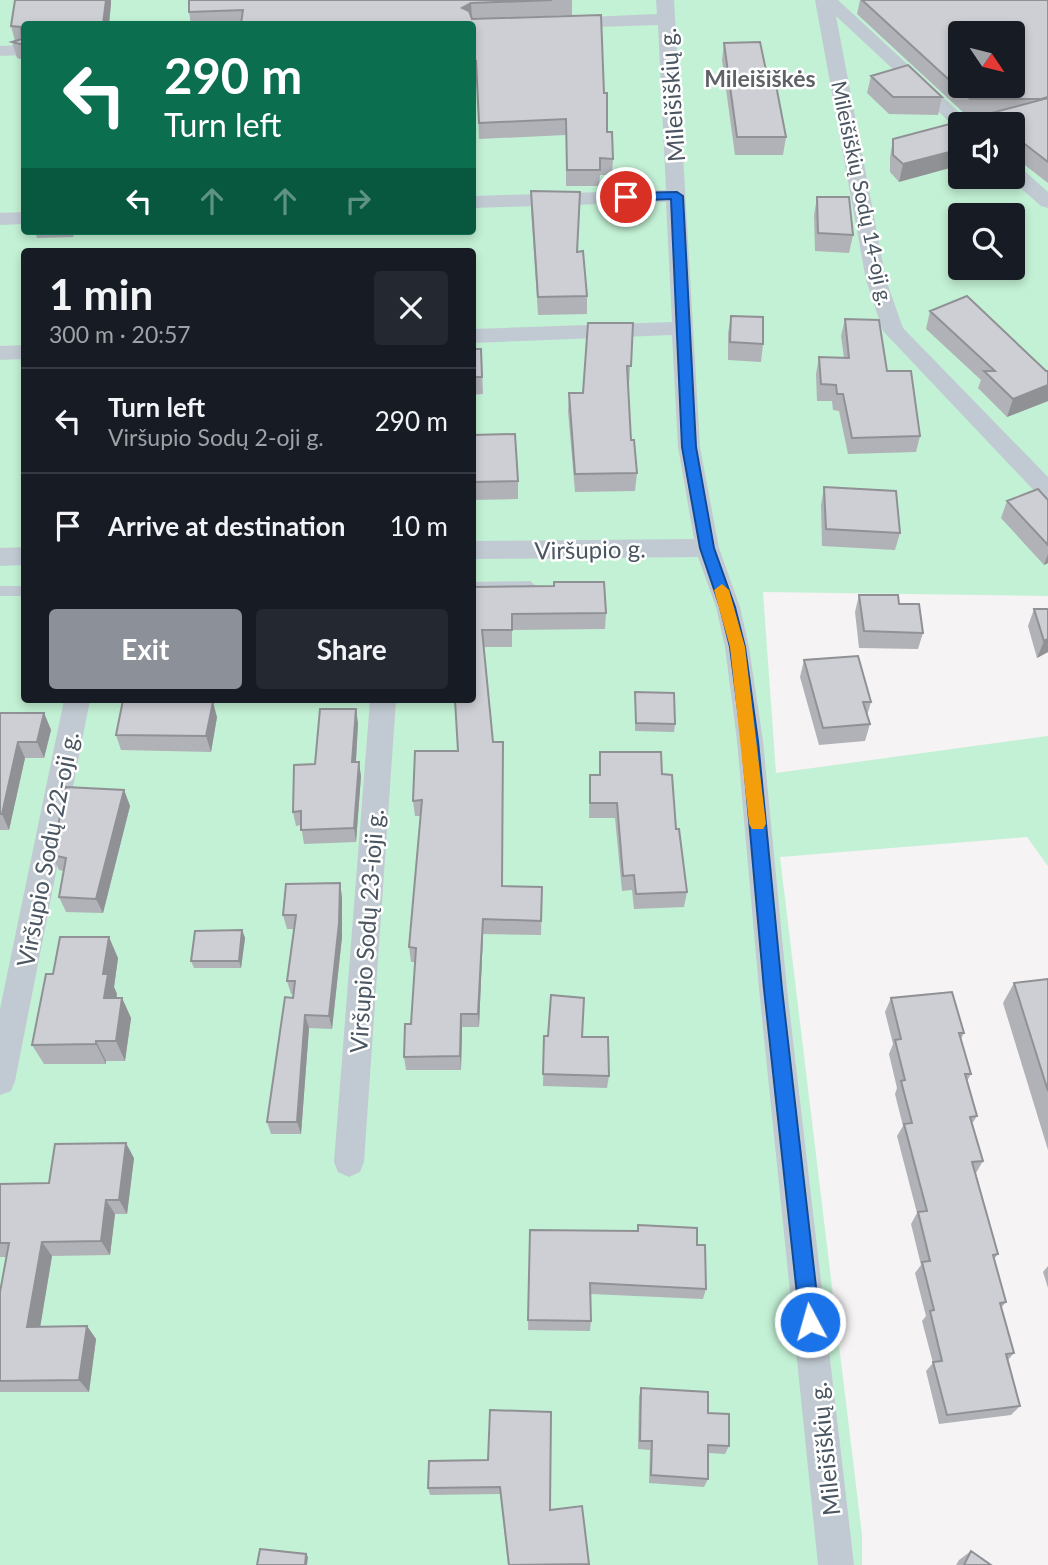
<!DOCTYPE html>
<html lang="en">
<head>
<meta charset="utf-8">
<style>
  :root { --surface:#171b24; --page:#242831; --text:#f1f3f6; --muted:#9ea1a6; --line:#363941; --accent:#8c9099 }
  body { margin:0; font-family:Lato,sans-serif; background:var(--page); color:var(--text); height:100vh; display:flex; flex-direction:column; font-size:26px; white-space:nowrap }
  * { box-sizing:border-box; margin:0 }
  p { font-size:23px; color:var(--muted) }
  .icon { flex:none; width:38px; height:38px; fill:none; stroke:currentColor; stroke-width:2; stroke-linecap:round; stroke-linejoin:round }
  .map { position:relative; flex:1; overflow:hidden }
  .sheet { position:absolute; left:21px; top:248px; width:455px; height:455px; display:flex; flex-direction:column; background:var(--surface); border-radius:7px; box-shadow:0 4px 10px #0003 }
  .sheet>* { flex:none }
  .top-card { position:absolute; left:21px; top:21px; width:455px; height:214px; border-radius:7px; box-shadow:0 4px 10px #0003; background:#0b6e4f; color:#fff; overflow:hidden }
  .needle { width:46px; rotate:125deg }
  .tools { position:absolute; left:948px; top:21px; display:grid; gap:14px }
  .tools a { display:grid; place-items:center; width:77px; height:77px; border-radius:7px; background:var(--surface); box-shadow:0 4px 10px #0003; font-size:35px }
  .pin { position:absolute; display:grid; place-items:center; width:60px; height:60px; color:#fff; margin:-30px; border:4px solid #fff; border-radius:50%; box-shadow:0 2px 7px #0007 }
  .me { position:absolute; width:77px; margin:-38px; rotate:354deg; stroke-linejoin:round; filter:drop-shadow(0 0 5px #0008) }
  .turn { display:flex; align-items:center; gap:24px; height:147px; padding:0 28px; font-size:32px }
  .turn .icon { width:91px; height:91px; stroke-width:2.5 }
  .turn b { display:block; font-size:49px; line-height:60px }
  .lanes { display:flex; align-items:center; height:66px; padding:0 28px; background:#0003; justify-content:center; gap:35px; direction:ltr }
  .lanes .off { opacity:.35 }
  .round { display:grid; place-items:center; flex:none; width:74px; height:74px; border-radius:7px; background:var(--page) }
  .headline { display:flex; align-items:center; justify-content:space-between; height:119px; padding:0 28px }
  h1 { font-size:42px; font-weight:700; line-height:52px }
  .button { display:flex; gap:14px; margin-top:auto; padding:14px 28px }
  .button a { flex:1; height:80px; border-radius:7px; background:var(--accent); color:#fff; font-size:28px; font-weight:700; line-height:80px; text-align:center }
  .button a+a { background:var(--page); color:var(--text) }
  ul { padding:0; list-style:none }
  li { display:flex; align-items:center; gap:21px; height:105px; padding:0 28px; border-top:2px solid var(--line) }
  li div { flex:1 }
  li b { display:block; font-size:26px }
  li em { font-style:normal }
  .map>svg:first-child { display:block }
  .green { fill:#c3f1d5; fill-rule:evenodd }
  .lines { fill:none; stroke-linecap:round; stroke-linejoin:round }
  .service { fill:#c1cad2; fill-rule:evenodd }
  .minor { fill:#c1cad2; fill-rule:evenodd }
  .wall { fill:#b0b2b7 }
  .shaded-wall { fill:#909195 }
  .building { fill:#cdcfd5; stroke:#909195; stroke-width:2; fill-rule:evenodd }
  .route { fill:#1a73e8; stroke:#114b97; stroke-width:2 }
  .slow { fill:#f59e0b }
  .labels { text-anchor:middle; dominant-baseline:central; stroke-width:5; stroke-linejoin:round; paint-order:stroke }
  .far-street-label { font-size:21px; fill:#4a5661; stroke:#fff }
  .far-quarter-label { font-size:23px; font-weight:bold; fill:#5f6368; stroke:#fff }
  .street-label { font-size:24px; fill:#4a5661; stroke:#fff }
</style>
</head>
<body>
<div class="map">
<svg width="1048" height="1565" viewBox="0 0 1048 1565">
  <rect width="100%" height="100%" fill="#f5f3f3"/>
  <path class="green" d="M0,0h1048v596l-285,-4 13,181 272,-37v130l-21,-29 -247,20 82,678v30h-862zM24,24h448v207h-448zM961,33h52v53h-52zM961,124h52v53h-52zM961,215h52v53h-52zM24,252h448v448h-448z"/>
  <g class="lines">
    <path class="service" d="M530,581l6,5 -6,5 -58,1v-10z
      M0,586h24v10h-24z"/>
    <path class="minor" d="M656,0h18l26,447 19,101 21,59 9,40 14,94 24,248 67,576h-36l-59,-576 -22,-248 -12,-94 -9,-40 -18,-50 -226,2v-18l222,-2 -16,-92 -6,-112 -200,8v-14l200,-7 -6,-120 -194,6v-12l194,-6 -8,-165 -92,3 -9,-5 9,-5 91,-4z
      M815,0h23l134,124h-11v5l-5,-1 -120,-112 50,264 17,48 145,149v22l-8,-2 -157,-166 -17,-51z
      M24,45v10l-24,1v-10z
      M1013,165l7,2 28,25v16l-7,-2 -33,-29h5z
      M24,212v12l-24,1v-12z
      M24,345v14l-24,1v-14z
      M24,547v18l-24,1v-18z
      M64,700h26l-75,381 -4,10 -11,4v-86z
      M370,700h26l-32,462 -4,10 -11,5 -11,-5 -4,-10z"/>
  </g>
  <path class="wall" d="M15,0h96v3l-2,21h-85v36l-7,-2 -5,-16 3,-1 -4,-15z
    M189,0h383v15l-51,2 83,76 3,39 6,27 -1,16h-12l-1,11h-33v-51l-87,4 -2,-62h-5v-53h-281l-2,-12z
    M860,0h188v183l-35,-27v-32l-114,58 -9,-10v-15l3,-18 93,-24h-20l-109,-101z
    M724,43l44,37 18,57 -3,18h-48l-13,-95z
    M871,76l71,21 -4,18 -49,-1 -22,-21z
    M531,191l47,61 9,44v18l-49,1 -7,-106z
    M817,197l36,38 -4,18 -34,-2 -1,-36z
    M35,231h40l-2,6 -36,1z
    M930,311l118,60v30l-41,16 -29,-29 3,-8 -55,-51z
    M731,316l32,28 -2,18 -33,-2v-27z
    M845,319l42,52 33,65 -4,16 -68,2 -9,-43 -6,-1 -1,-9h-15l-1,-27 3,-17 25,1 -3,-22z
    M633,323l-4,61h-1l3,56 6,33 -2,18 -60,1 -7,-81 1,-18h14z
    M472,349h9l2,45 -11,1z
    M472,435l46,46v18l-46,1z
    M824,487l76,46 -5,17 -73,-4 -1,-41z
    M1048,500v63l-4,2 -43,-47 6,-17z
    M472,587l134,26 -1,16 -93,1v17h-28l19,239 39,1 -1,48 -58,-1 -4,93h-17l-1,43h-55l-2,-13 7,-33 4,-62h-4l-2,-15 12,-131h-6l-2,-15 45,-50z
    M859,595l40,9 24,29 -5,16 -59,-1 -4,-36z
    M1034,609h14v43l-11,6 -9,-32z
    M804,660l67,42 -4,14 3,8 -5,17 -46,4 -19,-68z
    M635,692l40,32 -1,8 -39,-1z
    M204,702l13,15 -6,35 -90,-2 -5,-15z
    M0,713h44l7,17 -7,28h-19l-16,72h-9z
    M358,723l-2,39 5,14 -5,66 -52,2 -3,-19 -5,1 -3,-14 22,-48z
    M600,752l62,22 14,55 11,63 -3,15 -50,2 -2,-19 -10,1 -7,-73h-26l1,-43h9z
    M124,790l6,16 -27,107 -37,-1 -7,-15 5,-26 -5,-1 -7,-15z
    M340,883l2,15v39l-10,92 -23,-1 -8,106h-30l-4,-12 26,-128h-2l-4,-13 7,-52h-7l-4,-14z
    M242,930l3,8 -4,30h-47l-3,-7z
    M118,958l-4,29 3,7 -1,4h6l9,20 -6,43h-19v3h-62l-12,-19 21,-71z
    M1048,979v171l-45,-147 11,-20z
    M891,998l73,35 -3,6 10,35 -4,7 10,35 -5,8 11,37 -7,12 22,81 -4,5 12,43 -5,6 13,45 -6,7 12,46 -9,9 -72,9 -13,-53 7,-8 -11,-42 4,-5 -11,-43 6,-8 -10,-41 6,-11 -20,-77 6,-10 -8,-32 2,-6 -8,-34 4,-10 -8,-32z
    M544,1036l38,1 27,39 -2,12 -64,-2z
    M134,1158l-7,56h-12l-5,41 -58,1 -12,71 47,-1 9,13 -7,53h-89v-100l6,-35h-6v-73l49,-1z
    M638,1225l59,20 9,44 -3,10 -112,-5v27l-1,10 -62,-1 2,-100 107,1z
    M1048,1266v22l-5,-16z
    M641,1388l67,25 21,33 -4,8 -17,-1v26l-4,8 -55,-4 1,-33 -12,-1 1,-52z
    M488,1460l62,50 32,-4 7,59h-81l-8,-71 -70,1 -2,-7z
    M971,1551l20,14h-35l3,-5z"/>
  <path class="shaded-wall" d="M106,0h5v3l-2,21h-6z
    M471,3l1,16 -10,-11z
    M961,149v16l-62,17 4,-18z
    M1048,385v16l-41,16 6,-18z
    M1048,554v9l-4,2z
    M1048,639v13l-11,6 7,-17z
    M213,702l4,15 -6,35 -5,-16z
    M356,709l2,14 -3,54 -3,-15z
    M44,713l7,17 -7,28 -7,-16z
    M18,742l7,16 -16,72 -7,-16z
    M359,762l2,14 -5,66 -2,-14z
    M124,790l6,16 -27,107 -7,-14z
    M340,883l2,15v39l-10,92 -3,-13z
    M483,919v15l-4,93 -1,-13z
    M242,930l3,8 -4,30 -2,-7z
    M109,937l9,21 -4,29 3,7 -4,24 -9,-20 -1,-24z
    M122,998l9,20 -6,43 -9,-20z
    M461,1014l1,13 -1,43 -1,-14z
    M305,1015l4,13 -8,106 -4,-12z
    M96,1041l10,20v3l-10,-20z
    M126,1143l8,15 -7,56 -8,-14z
    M106,1200l9,14 -5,41 -9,-14z
    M42,1242l10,14 -14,84 -11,-13z
    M87,1326l9,13 -7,53 -10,-12z
    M306,1554l2,3 -1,8h-2z"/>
  <path class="building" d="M15,0h91l-3,24h-79v21l-12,-3 10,-3 -1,-12 -10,-1z
    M189,0h363l-81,3 -9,5 7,3 3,8 129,-4 3,78h3v39h5l1,27 -13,-1v12h-33l-1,-51 -87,4 -3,-62h-4v-37h-231l2,-14 -54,2z
    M862,0h186v97l-7,2h-71zM961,33h52v53h-52z
    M760,42l8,38h7l11,57h-49l-13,-94z
    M908,65l34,32h-49l-22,-21z
    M1048,98v64l-35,-27v-11h-52v25l-58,15 -10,-9v-16z
    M531,191l49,1 -3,60 6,-1 4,45 -49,1z
    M817,197h32l4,38 -35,-2z
    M378,251l38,1h-38z
    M967,296l79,75h2v14l-35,14 -29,-28h11l-65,-60z
    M731,316l32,1v27l-33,-2z
    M845,319l34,1 8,51h24l9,65 -68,2 -9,-44h-6l-1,-9 -15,-1 -2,-27 30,1z
    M588,323h45l-2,43h-4l4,74h3l3,33 -62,1 -6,-81h14z
    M472,349h9l1,28h-10z
    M515,434l3,47 -46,1v-47z
    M824,487l72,4 4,42 -74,-4z
    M1038,489l10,11v45l-41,-44z
    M554,582h50l2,31 -94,1v16h-30l11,112h10l-1,144 40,1 -1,34 -58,-2 -5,95h-17l-1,42 -56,1 1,-33h6l5,-76 -7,-1 13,-147 -9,1 2,-50h43l-3,-51h17v-113l82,-1z
    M859,595h39l1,9h20l4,29 -59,-2z
    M1034,609h14v30l-4,2z
    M858,656l13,46h-8l7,22 -47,4 -19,-68z
    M635,692l39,1 1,31 -39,-1z
    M123,700h74v2h16l-7,34 -90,-1z
    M320,709h36l-4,53h7l-5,66 -53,2v-19l-8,1 1,-47 21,-1z
    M0,713h44l-7,29h-19l-16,72h-2z
    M600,752h61l1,22 10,1 4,54h3l8,63 -51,2 -2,-19 -11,1 -6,-73h-27v-28h10z
    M66,787l58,3 -28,109 -37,-2 7,-39 -14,-3z
    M340,883l-1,40 -10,93 -24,-1 -8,107h-30l18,-125 8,1 2,-17h-8l9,-66h-13l3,-31z
    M242,930l-3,31h-48l4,-30z
    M60,937h49l-6,37h5l-4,24h18l-6,43h-20v3l-64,1 14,-71h7z
    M1048,979v112l-34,-108z
    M952,992l12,41h-5l12,41h-6l12,42 -7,1 13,44 -11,1 26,92 -5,1 13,47 -6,1 14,50 -8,1 14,52 -73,9 -14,-53 9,-1 -12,-50 4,-1 -12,-48 8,-1 -12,-49 9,-1 -23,-87 8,-1 -11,-42 4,-1 -10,-40 6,-1 -10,-41z
    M551,995l33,3 -2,39h26l1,39 -66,-2 1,-38h4z
    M126,1143l-7,57h-13l-5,41 -59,1 -15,85 60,-1 -8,54 -79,1v-89l9,-49h-9v-59l49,-1 6,-39z
    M638,1225l59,3v17h8l1,44 -116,-6 1,38 -63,-1 2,-90 108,1z
    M641,1388l67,4v21l21,1v32l-21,-1v34l-57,-4 1,-34h-12z
    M490,1410l61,2 -1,98 32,-4 7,58 -80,1 -9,-78 -72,1 1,-27 59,-1z
    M260,1549l46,5 -1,11h-48z
    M971,1551l20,14h-27z"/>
  <path class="route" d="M677,192l6,4 13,251 18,101 21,59 10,40 13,94 24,248 38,333 -3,7 -7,3 -7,-3 -3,-7 -36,-333 -22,-248 -12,-94 -10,-40 -20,-59 -18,-101 -11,-248 -45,2 -6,-4 6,-4z"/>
  <path class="slow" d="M722,584l7,6 16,57 21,177 -3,5h-11l-3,-5 -19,-177 -16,-57z"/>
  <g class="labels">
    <g class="far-street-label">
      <text transform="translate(863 193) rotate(78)">Mileišiškių Sodų 14-oji g.</text>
    </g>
    <g class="far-quarter-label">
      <text x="760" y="78">Mileišiškės</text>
    </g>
    <g class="street-label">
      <text transform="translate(671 95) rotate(-94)">Mileišiškių g.</text>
      <text transform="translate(590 549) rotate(-1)">Viršupio g.</text>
      <text transform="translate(47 849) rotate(-79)">Viršupio Sodų 22-oji g.</text>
      <text transform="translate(366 931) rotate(-86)">Viršupio Sodų 23-ioji g.</text>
      <text transform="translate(824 1449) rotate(-96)">Mileišiškių g.</text>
    </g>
  </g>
</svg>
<div class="tools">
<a><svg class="needle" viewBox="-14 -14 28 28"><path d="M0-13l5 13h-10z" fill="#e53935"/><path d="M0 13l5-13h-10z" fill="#9ea1a6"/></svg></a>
<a><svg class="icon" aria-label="sound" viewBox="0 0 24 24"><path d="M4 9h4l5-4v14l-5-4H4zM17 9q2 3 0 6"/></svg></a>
<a><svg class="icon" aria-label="search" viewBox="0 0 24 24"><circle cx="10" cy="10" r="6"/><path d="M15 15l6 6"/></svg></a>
</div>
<div class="pin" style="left:626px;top:197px;background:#d93025"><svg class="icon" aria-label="arrive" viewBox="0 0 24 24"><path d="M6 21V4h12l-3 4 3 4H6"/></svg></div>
<svg class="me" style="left:810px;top:1322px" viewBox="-20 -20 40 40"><circle r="17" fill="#1a73e8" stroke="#fff" stroke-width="3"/><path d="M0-11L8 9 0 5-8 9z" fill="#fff"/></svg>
<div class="top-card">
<div class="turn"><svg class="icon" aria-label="left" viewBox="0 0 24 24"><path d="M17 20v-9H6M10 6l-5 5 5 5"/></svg><div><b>290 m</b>Turn left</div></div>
<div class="lanes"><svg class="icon" aria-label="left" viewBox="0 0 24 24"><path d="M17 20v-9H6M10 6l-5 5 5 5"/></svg><svg class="icon off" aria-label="ahead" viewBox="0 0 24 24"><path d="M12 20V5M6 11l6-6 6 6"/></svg><svg class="icon off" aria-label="ahead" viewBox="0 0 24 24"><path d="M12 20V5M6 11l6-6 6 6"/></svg><svg class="icon off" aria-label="right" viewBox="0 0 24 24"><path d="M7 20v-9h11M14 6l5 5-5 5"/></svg></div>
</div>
<section class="sheet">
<div class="headline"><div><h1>1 min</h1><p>300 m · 20:57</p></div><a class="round"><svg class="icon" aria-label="close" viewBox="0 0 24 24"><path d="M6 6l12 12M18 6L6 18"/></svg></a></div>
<ul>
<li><svg class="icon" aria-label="left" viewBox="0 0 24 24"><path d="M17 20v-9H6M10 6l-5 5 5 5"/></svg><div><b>Turn left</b><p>Viršupio Sodų 2-oji g.</p></div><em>290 m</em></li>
<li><svg class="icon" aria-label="arrive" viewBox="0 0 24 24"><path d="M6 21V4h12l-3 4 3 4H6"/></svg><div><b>Arrive at destination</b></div><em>10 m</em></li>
</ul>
<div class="button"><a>Exit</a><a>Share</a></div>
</section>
</div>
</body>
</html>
